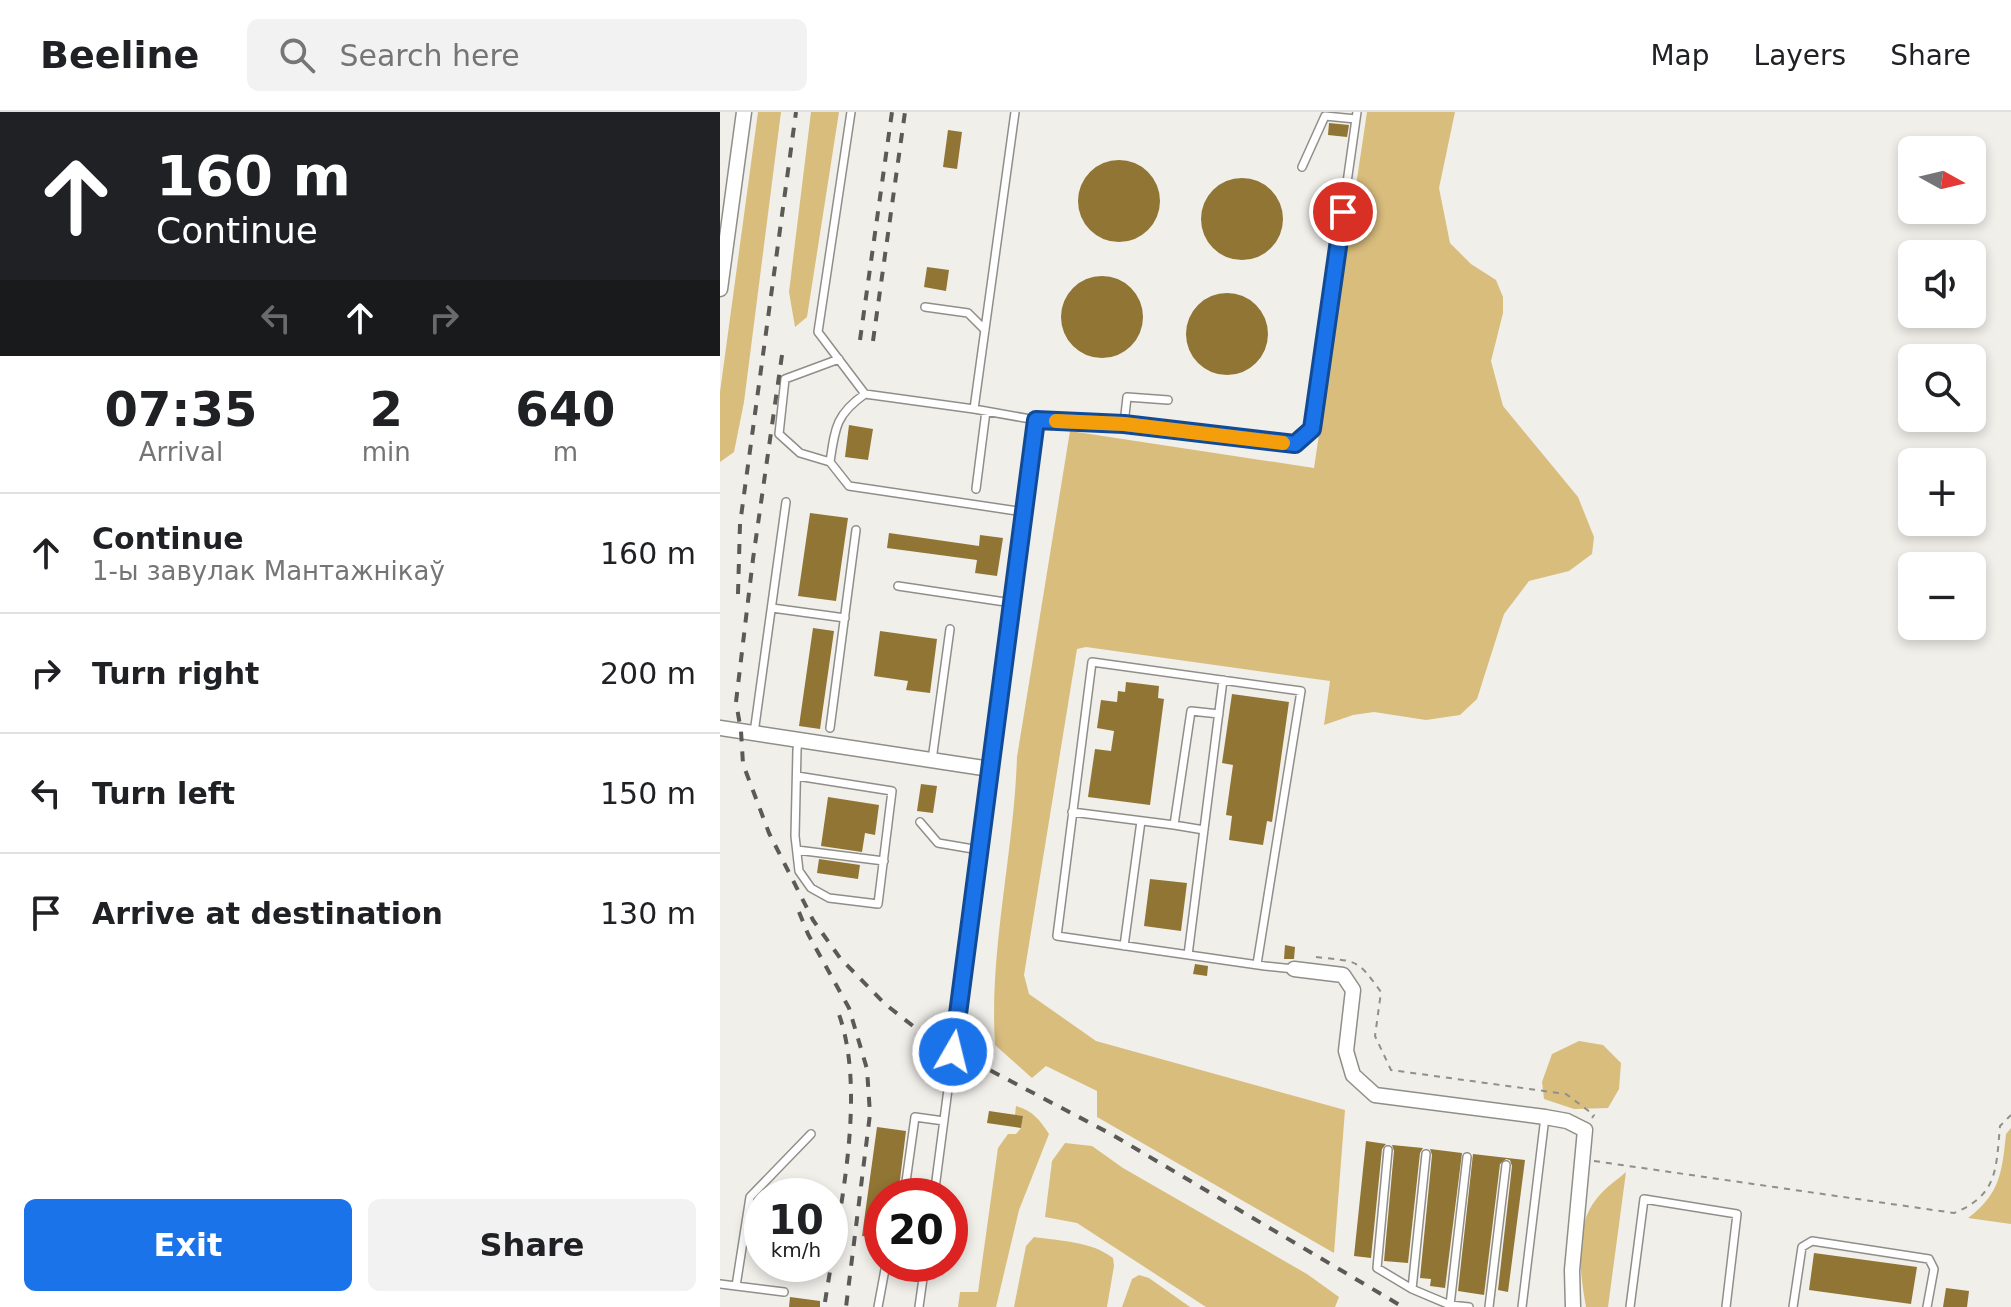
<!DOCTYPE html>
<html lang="en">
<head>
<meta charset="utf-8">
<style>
  :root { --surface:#fff; --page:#f2f2f2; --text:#202124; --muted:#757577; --line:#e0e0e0; --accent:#1a73e8 }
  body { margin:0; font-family:"DejaVu Sans",sans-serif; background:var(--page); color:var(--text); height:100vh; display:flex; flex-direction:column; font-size:30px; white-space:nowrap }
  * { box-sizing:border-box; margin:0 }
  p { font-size:26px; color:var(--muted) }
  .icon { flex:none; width:44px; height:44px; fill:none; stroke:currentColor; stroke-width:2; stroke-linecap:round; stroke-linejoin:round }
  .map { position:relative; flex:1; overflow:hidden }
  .sheet { display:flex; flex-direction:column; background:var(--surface); width:720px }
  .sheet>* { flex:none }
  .hud { background:#202124; color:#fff; overflow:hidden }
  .needle { width:52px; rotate:98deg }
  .controls { position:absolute; left:1178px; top:24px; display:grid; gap:16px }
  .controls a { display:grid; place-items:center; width:88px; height:88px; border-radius:12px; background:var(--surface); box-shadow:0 4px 12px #0003; font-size:40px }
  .speed { position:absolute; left:24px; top:1066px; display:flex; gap:16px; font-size:40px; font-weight:700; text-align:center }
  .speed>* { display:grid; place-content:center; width:104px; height:104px; border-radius:50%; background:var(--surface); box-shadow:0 4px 12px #0003; line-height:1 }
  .speed small { font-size:20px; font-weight:400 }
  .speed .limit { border:12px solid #d22; background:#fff; color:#111 }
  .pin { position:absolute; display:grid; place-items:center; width:68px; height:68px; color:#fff; margin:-34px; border:4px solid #fff; border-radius:50%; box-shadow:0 2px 8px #0007 }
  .me { position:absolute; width:88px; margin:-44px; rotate:8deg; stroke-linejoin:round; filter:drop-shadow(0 0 6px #0008) }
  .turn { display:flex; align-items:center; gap:28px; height:168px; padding:0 24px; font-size:36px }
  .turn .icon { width:104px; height:104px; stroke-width:2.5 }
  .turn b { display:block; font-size:56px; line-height:68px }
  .lanes { display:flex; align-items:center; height:76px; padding:0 24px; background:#0003; justify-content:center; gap:40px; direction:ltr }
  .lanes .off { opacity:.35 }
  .eta { display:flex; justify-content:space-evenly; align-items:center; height:136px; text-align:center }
  .eta b { font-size:48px; font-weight:700; line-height:56px }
  .action { display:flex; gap:16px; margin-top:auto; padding:16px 24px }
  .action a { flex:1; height:92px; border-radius:12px; background:var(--accent); color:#fff; font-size:32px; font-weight:700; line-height:92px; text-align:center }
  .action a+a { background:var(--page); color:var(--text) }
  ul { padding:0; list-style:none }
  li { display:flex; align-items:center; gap:24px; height:120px; padding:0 24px; border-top:2px solid var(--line) }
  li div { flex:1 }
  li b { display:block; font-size:30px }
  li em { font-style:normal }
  header { display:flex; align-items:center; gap:48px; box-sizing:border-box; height:112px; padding:0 40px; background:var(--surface); border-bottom:2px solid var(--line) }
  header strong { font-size:38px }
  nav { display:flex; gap:44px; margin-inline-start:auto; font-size:28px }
  .search { width:560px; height:72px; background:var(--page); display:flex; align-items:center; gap:20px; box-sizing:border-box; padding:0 28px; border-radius:12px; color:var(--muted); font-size:30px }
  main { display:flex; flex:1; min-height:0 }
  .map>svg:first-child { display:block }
  .green { fill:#d9bd7d }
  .building { fill:#907534 }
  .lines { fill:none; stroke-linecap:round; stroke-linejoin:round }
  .service-casing { stroke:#908e89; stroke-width:10 }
  .minor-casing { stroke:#908e89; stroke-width:17 }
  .path { stroke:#908f8b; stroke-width:2; stroke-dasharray:6 6; stroke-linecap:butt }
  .service { stroke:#fff; stroke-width:7 }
  .minor { stroke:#fff; stroke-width:14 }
  .rail { stroke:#5b5a57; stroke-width:4; stroke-dasharray:10 10; stroke-linecap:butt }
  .route-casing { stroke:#114b97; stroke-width:20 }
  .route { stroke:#1a73e8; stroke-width:14 }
  .slow { stroke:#f59e0b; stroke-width:14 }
</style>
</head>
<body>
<header>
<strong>Beeline</strong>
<div class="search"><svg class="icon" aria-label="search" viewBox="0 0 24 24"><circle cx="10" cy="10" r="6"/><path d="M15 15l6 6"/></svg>Search here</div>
<nav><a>Map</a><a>Layers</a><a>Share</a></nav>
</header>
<main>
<section class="sheet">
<div class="hud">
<div class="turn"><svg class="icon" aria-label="ahead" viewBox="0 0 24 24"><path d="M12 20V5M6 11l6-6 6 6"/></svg><div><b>160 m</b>Continue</div></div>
<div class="lanes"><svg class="icon off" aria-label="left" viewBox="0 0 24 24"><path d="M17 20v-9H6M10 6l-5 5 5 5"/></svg><svg class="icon" aria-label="ahead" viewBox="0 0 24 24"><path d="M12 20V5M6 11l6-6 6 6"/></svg><svg class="icon off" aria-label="right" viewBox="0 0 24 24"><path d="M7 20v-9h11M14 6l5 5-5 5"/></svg></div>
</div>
<div class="eta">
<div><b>07:35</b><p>Arrival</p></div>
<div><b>2</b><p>min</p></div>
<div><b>640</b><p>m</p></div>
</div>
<ul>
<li><svg class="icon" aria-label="ahead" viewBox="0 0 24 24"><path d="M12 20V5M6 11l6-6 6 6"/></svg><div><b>Continue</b><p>1-ы завулак Мантажнікаў</p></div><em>160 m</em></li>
<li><svg class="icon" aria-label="right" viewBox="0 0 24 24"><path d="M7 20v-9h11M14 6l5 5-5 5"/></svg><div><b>Turn right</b></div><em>200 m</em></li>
<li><svg class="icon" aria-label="left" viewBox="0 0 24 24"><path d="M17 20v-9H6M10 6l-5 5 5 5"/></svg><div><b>Turn left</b></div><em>150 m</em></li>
<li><svg class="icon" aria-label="arrive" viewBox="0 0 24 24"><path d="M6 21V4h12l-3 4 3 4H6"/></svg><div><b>Arrive at destination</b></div><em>130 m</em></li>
</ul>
<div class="action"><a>Exit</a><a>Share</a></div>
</section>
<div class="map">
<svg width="1291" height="1195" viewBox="0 0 1291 1195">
  <rect width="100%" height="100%" fill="#f1efea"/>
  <path class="green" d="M38,0h23l-37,290 -10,50 -14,10v-70z
    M91,0h28l-32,205 -12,10 -6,-35z
    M647,0h88l-16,76 11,55 21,21 25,16 7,17v16l-12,48 12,45 75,91 16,40 -2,17 -23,17 -40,10 -25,33 -27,85 -17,16 -34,5 -52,-8 -21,3 -29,10 6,-44 -244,-34 -9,2 -53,326 5,19 67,47 249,69 -11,143 -237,-136v-26l-51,-25 -14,12 -37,-33c-6,-96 19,-192 22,-288l53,-326 244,37z
    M859,929l24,4 18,18 -2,26 -11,19 -34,1 -30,-10 -2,-17 10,-28z
    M296,994c17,5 24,14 33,28l-30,76 -23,97h-38l2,-15h18l20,-144 10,-14h8l5,-6 2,-12 -8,-1z
    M1291,1016v96l-43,-6c32,-24 34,-46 38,-84z
    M345,1031l27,3 31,22 184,106 32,23 -4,10h-129l-129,-84 -32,-6 7,-56z
    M906,1060l-18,135h-22c-6,-34 -13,-82 12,-110 8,-10 19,-17 28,-25z
    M314,1125c26,4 57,4 79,21l1,8 -7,41h-93l12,-61z
    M419,1163l10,3 41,29h-68l10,-28z"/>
  <path class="building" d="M609,11l20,2 -2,12 -19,-2z
    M228,18l14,2 -5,37 -14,-2z
    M358 89a41 41 0 1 1 82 0a41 41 0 1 1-82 0Z
    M481 107a41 41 0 1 1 82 0a41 41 0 1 1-82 0Z
    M207,155l22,3 -3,21 -22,-4z
    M341 205a41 41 0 1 1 82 0a41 41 0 1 1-82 0Z
    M466 222a41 41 0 1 1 82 0a41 41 0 1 1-82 0Z
    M129,313l24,4 -5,31 -23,-3z
    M90,401l38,5 -12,83 -38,-5z
    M169,421l90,13 1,-11 23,3 -6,38 -22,-3 2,-13 -90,-12z
    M93,516l21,3 -14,98 -21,-3z
    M160,519l57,8 -7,54 -24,-3 2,-9 -34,-5z
    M406,570l33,4 -1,12 6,1 -14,106 -62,-8 7,-48 16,2 3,-20 -17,-3 4,-28 16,2 1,-11 7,1z
    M512,582l57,8 -17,120 -5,-1 -4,24 -34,-5 3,-24 -6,-1 7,-50 -11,-2z
    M201,672l16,2 -4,27 -16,-2z
    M108,685l51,8 -4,30 -10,-2 -3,19 -41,-6z
    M99,747l41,6 -2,14 -41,-6z
    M430,767l37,4 -6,48 -37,-5z
    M565,833l10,2 -1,12h-10z
    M475,852l13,2 -1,10 -14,-2z
    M269,999l34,5 -2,12 -34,-5z
    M157,1015l29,4 -8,65h-16v43l-20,-3z
    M646,1029l20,3 -4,5 -11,109 -17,-2z
    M672,1033l31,3 -3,5 -12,110 -24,-2 10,-110z
    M710,1037l32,4 -17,135 -15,-2 1,-7 -11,-1 12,-123z
    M753,1042l52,6 -17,132 -10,-2 14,-124 -2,-6 -4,-1 -6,5 -16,131 -26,-4z
    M1094,1141l103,14 -6,37 -102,-14z
    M1226,1176l23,3 -2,16h-24z
    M70,1185l30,4v6h-31z"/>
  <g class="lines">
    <g class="service-casing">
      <path id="service" d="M131,0l-33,220 47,62 109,15
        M295,0l-41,297 62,11 88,4 171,20 17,-15 45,-317
        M582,55l23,-51 31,3
        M205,195l43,6 17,17
        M145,282c-29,20 -30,34 -35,68l19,24 175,26
        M404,312l3,-27 41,3
        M110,350l-30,-9 -21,-19 6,-55 54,-20
        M256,377l10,-78
        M178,474l114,17
        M52,496l73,10
        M110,616l26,-198
        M34,621l32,-231
        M212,648l18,-131
        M77,664l95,15 -14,113 -49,-6 -18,-10 -12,-17 -4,-35 2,-86 1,-10
        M352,700l102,13
        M200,710l18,21 41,7
        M484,718l-30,-5 17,-114 28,3
        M77,738l87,11
        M404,834l17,-125
        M468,843l35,-275
        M537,852l44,-273 -209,-29 -35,274 208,30 29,3
        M668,1038l-11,118 35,21
        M706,1042l-14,135 38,16
        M747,1045l-17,148 19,2
        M184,1084l11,-79 29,4
        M214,1084l56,-427
        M0,1172l64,8
        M16,1174l14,-89 61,-63
        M158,1195l8,-43
        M199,1195l6,-43
        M769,1195l17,-142
        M802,1195l23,-190
        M910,1195l14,-108 93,15 -11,93
        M1073,1195l9,-60 10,-6 117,18 5,10 -7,38"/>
    </g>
    <g class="minor-casing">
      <path id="minor" d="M0,177l24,-177
        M0,616l270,41 46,-349
        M574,857l49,6 10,15 -7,61 7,24 22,20 170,22 22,4 18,9 -13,140 1,37"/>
    </g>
    <path class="path" d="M596,845c41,5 40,0 65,35l-6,44 16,34 175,24 28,21 -2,3
      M874,1049l360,52c44,-18 42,-44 46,-87l11,-11"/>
    <use href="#service" class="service"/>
    <use href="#minor" class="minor"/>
    <path class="rail" d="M140,228l32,-228
      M153,229l32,-229
      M62,243l-29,204 -17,143 5,29 2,33 26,69 44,87 27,38 45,46 42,33 184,97 292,173
      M18,482l2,-70 56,-412
      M79,800l9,22 41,74 18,61 3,45 -24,193
      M105,1190c13,-86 44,-211 12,-293"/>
  </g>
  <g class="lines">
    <g class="route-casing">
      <path id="route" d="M233,940l83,-632 88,4 171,20 17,-15 31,-217"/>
    </g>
    <use href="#route" class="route"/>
    <path class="slow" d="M336,309l68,3 159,19"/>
  </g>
</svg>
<div class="controls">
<a><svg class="needle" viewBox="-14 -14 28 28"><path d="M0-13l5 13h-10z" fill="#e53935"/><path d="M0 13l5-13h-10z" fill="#757577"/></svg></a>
<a><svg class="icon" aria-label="sound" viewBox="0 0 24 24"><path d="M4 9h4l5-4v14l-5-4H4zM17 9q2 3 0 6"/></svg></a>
<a><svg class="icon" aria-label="search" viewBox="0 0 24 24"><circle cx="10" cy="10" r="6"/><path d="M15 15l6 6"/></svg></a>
<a>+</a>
<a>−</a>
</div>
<div class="speed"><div>10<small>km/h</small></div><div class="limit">20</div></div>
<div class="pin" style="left:623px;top:100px;background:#d93025"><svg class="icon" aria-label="arrive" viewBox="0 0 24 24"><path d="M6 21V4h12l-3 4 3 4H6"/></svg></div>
<svg class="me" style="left:233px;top:940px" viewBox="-20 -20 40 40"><circle r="17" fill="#1a73e8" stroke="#fff" stroke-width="3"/><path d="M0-11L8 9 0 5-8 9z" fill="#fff"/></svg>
</div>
</main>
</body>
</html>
